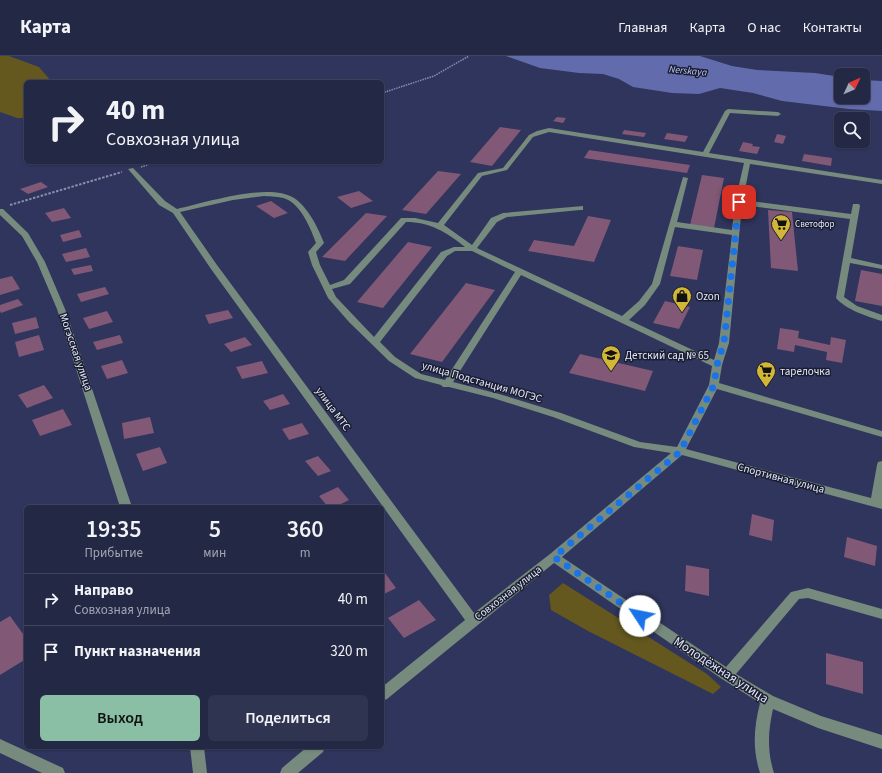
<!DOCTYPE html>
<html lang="ru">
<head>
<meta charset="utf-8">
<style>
  :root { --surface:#232845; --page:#2f3450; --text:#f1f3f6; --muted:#a3a6b3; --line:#40445e; --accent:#8abfa5 }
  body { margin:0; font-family:"Source Sans 3",sans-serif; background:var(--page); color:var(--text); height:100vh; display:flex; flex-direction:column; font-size:15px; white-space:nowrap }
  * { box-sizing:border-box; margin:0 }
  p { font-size:13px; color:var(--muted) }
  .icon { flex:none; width:22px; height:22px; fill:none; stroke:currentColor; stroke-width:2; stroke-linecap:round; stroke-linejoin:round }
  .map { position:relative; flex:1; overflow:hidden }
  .details { position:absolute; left:24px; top:449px; width:360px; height:244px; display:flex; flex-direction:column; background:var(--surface); border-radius:6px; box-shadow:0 1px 3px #0004,0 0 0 1px var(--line) }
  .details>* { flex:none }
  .hud { position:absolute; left:24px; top:24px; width:360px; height:84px; border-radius:6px; box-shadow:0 1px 3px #0004,0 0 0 1px var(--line); background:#232845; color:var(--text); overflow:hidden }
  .needle { width:26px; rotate:46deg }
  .fabs { position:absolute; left:834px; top:12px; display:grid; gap:8px }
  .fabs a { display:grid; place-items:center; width:36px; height:36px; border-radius:6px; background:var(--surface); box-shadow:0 1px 3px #0004,0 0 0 1px var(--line); font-size:20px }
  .pin { position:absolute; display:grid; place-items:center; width:34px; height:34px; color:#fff; margin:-17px; border-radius:8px; box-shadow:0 2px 6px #0006 }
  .me { position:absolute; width:44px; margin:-22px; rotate:304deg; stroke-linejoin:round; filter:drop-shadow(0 0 3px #0008) }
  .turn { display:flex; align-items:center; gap:14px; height:84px; padding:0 16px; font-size:18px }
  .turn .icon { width:52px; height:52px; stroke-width:2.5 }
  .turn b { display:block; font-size:28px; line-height:34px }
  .eta { display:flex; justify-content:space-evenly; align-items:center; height:68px; text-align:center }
  .eta b { font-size:24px; font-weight:600; line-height:28px }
  .primary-button { display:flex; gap:8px; margin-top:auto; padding:8px 16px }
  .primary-button a { flex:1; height:46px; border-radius:6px; background:var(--accent); color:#111; font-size:16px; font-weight:600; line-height:46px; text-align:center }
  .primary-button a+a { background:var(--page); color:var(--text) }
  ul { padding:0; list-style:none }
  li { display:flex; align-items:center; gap:12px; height:52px; padding:0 16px; border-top:1px solid var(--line) }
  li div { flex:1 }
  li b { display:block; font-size:15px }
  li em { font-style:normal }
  header { display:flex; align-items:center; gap:24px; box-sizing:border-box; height:56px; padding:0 20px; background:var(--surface); border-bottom:1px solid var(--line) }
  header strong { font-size:19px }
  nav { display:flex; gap:22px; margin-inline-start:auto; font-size:14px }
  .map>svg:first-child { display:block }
  .green { fill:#64581f }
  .water { fill:#626bab }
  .building { fill:#825877 }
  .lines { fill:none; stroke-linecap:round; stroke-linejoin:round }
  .path-far1 { stroke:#898eac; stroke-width:1.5; stroke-dasharray:1.5 1; stroke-linecap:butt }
  .path { stroke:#898eac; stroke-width:2; stroke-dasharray:2.5 1.5; stroke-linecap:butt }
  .minor { fill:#768a7d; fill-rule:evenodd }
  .route { stroke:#1a73e8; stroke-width:7; stroke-dasharray:0 12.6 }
  .labels { text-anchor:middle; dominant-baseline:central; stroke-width:3; stroke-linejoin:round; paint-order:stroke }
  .far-poi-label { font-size:9px; fill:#e3e7fc; stroke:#1b1e30; text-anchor:start }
  .far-water-label { font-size:10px; font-style:italic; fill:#bcc6fd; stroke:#1b1e30 }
  .poi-label { font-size:11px; fill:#e3e7fc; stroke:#1b1e30; text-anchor:start }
  .street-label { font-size:11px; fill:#e3e7fc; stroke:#1b1e30 }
  .near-street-label { font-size:13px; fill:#e3e7fc; stroke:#1b1e30 }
</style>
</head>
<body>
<header>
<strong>Карта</strong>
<nav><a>Главная</a><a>Карта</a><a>О нас</a><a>Контакты</a></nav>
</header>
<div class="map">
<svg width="882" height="717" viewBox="0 0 882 717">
  <rect width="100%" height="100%" fill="#2f355c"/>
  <path class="green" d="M0,0h9l30,11 13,15h-26v36h-9l-17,-6z
    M563,527l144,91 14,13 -8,7 -125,-63 -37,-21 -2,-15z"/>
  <path class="water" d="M506,0h194l32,10 25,4 58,3 26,4v20h22v-17l19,1v30l-33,-2 -67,-8 -29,-8 -33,-5 -21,6 -27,-1 -39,-6 -14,-8 -16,-5 -24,-1 -39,-5z"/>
  <path class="building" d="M557,61l9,1 -3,5 -10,-2z
    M500,71l21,3 -29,36 -22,-4z
    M624,74l22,3 -2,4 -22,-3z
    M667,77l21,3 -3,6 -21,-3z
    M777,78l9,2 -3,8 -9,-2z
    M743,86l10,2 -1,2 8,1 -3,7 -18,-3z
    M589,94l101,15 -3,8 -103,-15z
    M804,98l28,4 -1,8 -29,-5z
    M438,115l23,3 -35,40 -24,-4z
    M702,119l22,3 -10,50 -24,-3z
    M41,126l7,5 -20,7 -8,-5z
    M359,135l14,10 -22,7 -14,-11z
    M271,145l17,12 -14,5 -18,-12z
    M64,152l7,10 -19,4 -7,-9z
    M768,154l24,2 6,59 -27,-3z
    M366,157l21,3 -42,45 -23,-4z
    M588,160l23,4 -17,42 -66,-11 6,-11 40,6z
    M79,174l3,7 -19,5 -3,-7z
    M408,186l24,5 -49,61 -26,-6z
    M678,190l25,4 -6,30 -27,-4z
    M86,192l4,9 -24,5 -4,-8z
    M91,209l2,6 -19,4 -3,-6z
    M861,214l21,4v32l-27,-5z
    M12,220l8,13 -20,6v-16z
    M466,227l29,7 -53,72 -32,-8z
    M105,231l4,7 -28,8 -4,-8z
    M18,243l5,6 -22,8 -1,-2v-6z
    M665,245l25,6 -11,22 -26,-6z
    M228,254l5,8 -24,6 -4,-9z
    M107,255l6,11 -24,7 -6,-11z
    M36,261l3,11 -24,6 -3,-11z
    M780,272l19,3 -1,7 32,7 1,-8 15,3 -4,23 -16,-3 1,-8 -32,-7 -1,7 -17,-3z
    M39,279l5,15 -25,7 -4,-15z
    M120,279l3,8 -26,7 -4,-8z
    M245,281l7,8 -21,7 -7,-8z
    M580,298l73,17 -8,20 -76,-18z
    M122,304l6,13 -21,6 -6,-13z
    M262,305l6,12 -26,6 -6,-12z
    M44,329l9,13 -26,10 -9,-13z
    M283,338l7,10 -20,6 -7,-9z
    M63,353l9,16 -32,11 -8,-16z
    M150,361l4,16 -30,6 -2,-16z
    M302,367l7,11 -20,6 -7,-11z
    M160,391l7,16 -24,8 -7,-17z
    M318,400l13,15 -13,5 -13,-15z
    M338,431l11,13 -14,7h-7l-9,-11z
    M752,458l22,6 -2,21 -23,-6z
    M847,481l30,9 -2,20 -31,-9z
    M686,509l23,4v27l-24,-5z
    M382,513l14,19 -14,7z
    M419,544l17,20 -32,18 -16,-20z
    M10,560l16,22v21l-26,16v-53z
    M826,597l37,9v32l-37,-10z"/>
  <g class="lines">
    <path class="path-far1" d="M382,37l52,-17 35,-20
      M141,111l15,-5"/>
    <path class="path" d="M10,149l112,-33"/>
    <path class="minor" d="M728,53l50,3 3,2 -3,2 -48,-3 -21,40 173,27v4l-132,-20 -7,36 108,14 2,-10h6l1,2 -9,52 31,7v4l-32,-6 -6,34 13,9 25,9v6c-14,-4 -37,-12 -46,-23l14,-79 -108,-14 -13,138 -7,22 -3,18 163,48v6l-165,-48 -31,60 185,49 6,-33 1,-3 4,-1v48l-200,-54 -120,102 164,110 65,-75 17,-4 74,21v10l-74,-21 -9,1 -63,75 37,22 48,20 61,19v14l-64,-21 -45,-19c-5,22 -6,42 1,64h-14c-8,-25 -6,-46 0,-70l-38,-24 -168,-116 -167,136 -5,2v-14l83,-67 -254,-351 -38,-56 -14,-8 -31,-36 5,-1 32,33 12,8c28,-6 91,-27 117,-11 14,9 24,30 30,45l-8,9 4,13 10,20 14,-5 57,-62h14l23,5 40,-50 25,-5 26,-33 8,-4 12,-3 154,24 22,-41zM549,76l195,31 -9,39 -3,28 -55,-8 11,-44 -5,-1 -31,107 -13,17 -17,15 -145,-68 20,-26 10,-5 73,-7h3v-4l-80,7 -12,5 -19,27 -28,-20 38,-49 25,-6 26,-33zM264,140c7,1 15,0 22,3 15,6 25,30 30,44l-8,9 4,13 16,33 21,24 40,39 26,17 26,7 2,2h6l44,11 60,19 81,30 37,6 -121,101 -76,59 -257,-348 -37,-53 53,-12zM406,166c24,0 40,10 59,25h-11l-13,5 -67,85 -38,-40 -4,-8 18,-5zM675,171l57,8 -13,108 -5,17 -85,-40 16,-15 15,-21zM455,195h17l43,21 -70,108 -24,-6 -26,-17 -15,-15 67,-86zM521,219l191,91 -3,19 -32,62 -37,-5 -79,-29 -62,-19 -46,-12z
      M0,153h3l25,24 17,29 20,47 67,198h-12l-63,-198 -20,-47 -15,-26 -22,-21z
      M0,683l63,29 2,5h-23l-42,-20z
      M190,691h14l3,26h-14z
      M307,691h18l-2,5 -25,21h-18l2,-5z"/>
  </g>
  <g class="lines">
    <path class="route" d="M640,560l-86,-59 126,-105 34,-67 3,-20 7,-23 15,-140"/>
  </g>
  <defs>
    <g id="supermarket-pin" transform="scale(1)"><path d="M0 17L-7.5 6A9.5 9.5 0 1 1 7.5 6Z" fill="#d2b635" stroke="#1b1e30"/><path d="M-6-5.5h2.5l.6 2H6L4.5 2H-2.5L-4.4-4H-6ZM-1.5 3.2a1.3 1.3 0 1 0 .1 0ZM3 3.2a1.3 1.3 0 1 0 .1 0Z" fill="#111"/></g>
    <g id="shop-pin" transform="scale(1)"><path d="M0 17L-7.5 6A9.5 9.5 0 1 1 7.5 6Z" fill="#d2b635" stroke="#1b1e30"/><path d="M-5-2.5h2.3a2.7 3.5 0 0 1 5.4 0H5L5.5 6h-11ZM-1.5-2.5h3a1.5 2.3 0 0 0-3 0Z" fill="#111"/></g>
    <g id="school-pin" transform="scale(1)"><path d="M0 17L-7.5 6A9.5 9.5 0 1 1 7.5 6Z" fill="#d2b635" stroke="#1b1e30"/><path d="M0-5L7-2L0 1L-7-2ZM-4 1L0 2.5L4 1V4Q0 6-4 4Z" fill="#111"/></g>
  </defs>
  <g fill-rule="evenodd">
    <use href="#supermarket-pin" x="781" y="168"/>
    <use href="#shop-pin" x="682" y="240"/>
    <use href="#school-pin" x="611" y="299"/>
    <use href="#supermarket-pin" x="766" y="315"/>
  </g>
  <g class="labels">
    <g class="far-poi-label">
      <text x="795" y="168">Светофор</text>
    </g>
    <g class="far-water-label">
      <text transform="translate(688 15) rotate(5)">Nerskaya</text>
    </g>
    <g class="poi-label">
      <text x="696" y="240">Ozon</text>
      <text x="625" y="299">Детский сад № 65</text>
      <text x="780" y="315">тарелочка</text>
    </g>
    <g class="street-label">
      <text transform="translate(76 296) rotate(71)">Могэсская улица</text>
      <text transform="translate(482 326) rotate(16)">улица Подстанция МОГЭС</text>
      <text transform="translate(333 353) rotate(54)">улица МТС</text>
      <text transform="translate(781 422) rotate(15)">Спортивная улица</text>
      <text transform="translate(508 537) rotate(-38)">Совхозная улица</text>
    </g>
    <g class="near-street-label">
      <text transform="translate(721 614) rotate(33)">Молодёжная улица</text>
    </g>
  </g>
</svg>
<div class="fabs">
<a><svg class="needle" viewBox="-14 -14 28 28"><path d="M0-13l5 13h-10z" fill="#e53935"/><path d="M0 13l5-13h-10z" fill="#a3a6b3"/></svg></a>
<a><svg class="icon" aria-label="search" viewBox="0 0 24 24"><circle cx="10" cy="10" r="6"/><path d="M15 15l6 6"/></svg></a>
</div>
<div class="pin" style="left:739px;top:146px;background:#d93025"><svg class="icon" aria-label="arrive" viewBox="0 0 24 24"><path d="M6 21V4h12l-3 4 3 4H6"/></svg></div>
<svg class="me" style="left:640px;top:560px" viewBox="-20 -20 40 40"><circle r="19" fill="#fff"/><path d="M0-13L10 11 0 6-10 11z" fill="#1a73e8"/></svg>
<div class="hud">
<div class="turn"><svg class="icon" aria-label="right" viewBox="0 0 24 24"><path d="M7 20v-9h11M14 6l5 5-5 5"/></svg><div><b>40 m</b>Совхозная улица</div></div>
</div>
<section class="details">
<div class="eta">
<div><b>19:35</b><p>Прибытие</p></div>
<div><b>5</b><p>мин</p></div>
<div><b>360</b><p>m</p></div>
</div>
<ul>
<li><svg class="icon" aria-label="right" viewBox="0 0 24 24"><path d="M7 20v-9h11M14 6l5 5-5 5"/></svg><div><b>Направо</b><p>Совхозная улица</p></div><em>40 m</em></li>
<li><svg class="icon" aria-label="arrive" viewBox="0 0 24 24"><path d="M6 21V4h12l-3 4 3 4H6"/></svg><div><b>Пункт назначения</b></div><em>320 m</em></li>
</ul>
<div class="primary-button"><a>Выход</a><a>Поделиться</a></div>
</section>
</div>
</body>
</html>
